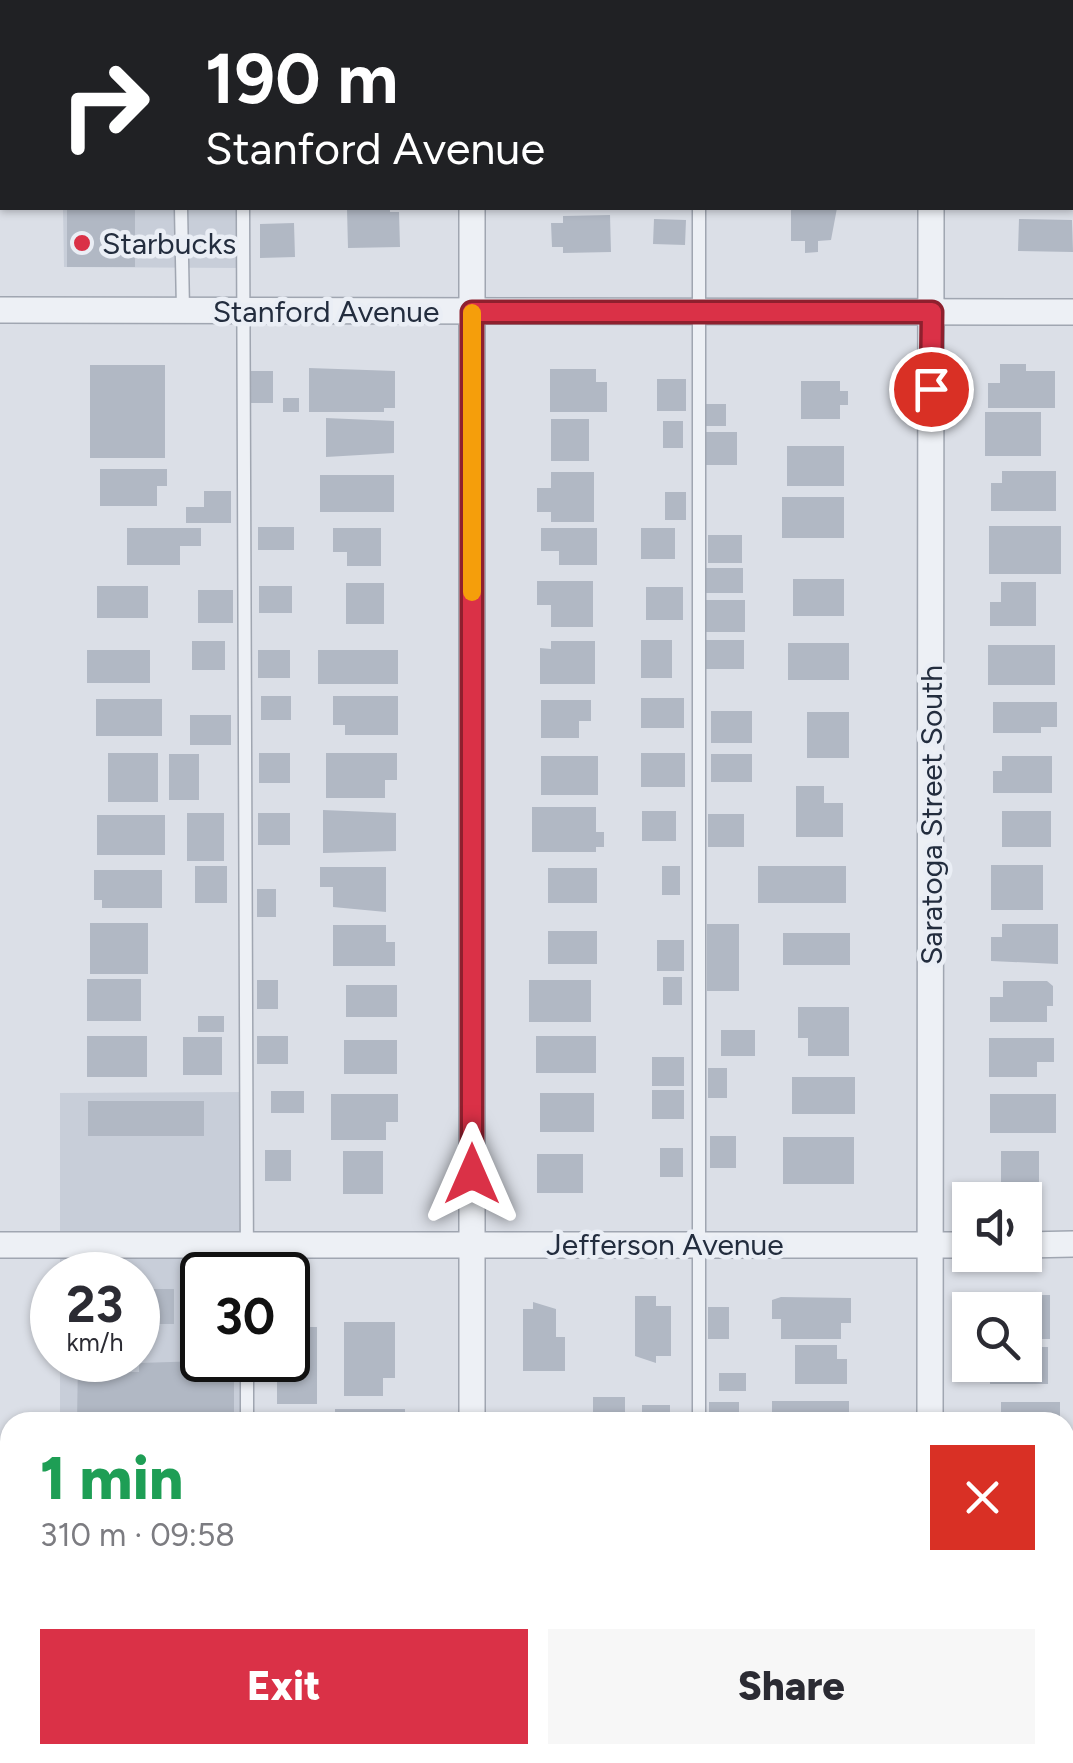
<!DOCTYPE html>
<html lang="en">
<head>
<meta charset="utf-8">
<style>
  :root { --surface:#fff; --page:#f7f7f7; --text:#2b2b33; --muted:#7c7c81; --accent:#da3147 }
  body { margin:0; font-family:Figtree,sans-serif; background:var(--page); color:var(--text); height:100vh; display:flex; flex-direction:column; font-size:38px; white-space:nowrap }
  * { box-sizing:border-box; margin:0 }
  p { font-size:32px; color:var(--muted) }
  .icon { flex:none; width:55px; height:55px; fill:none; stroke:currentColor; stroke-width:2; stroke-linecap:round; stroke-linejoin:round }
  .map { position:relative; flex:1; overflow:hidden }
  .drawer { position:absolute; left:0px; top:1412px; width:1075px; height:352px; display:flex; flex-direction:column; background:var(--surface); border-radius:30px 30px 0 0; box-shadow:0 2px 8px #0004 }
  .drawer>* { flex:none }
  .top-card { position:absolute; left:0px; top:0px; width:1075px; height:210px; box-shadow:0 2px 8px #0004; background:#202124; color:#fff; overflow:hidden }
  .fabs { position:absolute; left:952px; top:1182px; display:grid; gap:20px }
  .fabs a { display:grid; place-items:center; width:90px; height:90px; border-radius:0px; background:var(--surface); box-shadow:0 2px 8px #0004; font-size:50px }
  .speed { position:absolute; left:30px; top:1252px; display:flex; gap:20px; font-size:50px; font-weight:700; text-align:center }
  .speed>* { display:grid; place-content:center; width:130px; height:130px; border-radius:50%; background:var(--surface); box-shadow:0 2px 8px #0004; line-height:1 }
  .speed small { font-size:25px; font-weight:400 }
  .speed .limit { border:5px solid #111; border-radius:15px; background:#fff; color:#111 }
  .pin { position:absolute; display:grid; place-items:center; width:85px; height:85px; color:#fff; margin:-42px; border:5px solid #fff; border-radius:50%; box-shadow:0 2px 10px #0007 }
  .me { position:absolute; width:110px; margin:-55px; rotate:0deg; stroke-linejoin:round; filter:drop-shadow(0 0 8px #0008) }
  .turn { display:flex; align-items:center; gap:35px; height:210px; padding:0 40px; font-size:45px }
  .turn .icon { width:130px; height:130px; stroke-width:2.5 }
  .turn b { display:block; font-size:70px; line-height:85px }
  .round { display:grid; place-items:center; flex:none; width:105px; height:105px; border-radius:0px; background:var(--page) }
  .headline { display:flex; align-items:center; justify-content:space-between; height:170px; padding:0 40px }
  h1 { font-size:60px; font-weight:800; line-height:75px; color:#1e9e55 }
  .cta { display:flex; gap:20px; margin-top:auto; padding:20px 40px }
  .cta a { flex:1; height:115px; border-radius:0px; background:var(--accent); color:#fff; font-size:40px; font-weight:800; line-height:115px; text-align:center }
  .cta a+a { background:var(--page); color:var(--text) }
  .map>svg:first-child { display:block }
  .built { fill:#c8ced9 }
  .building { fill:#b1b8c4 }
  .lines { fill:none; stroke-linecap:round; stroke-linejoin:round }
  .lane-casing { stroke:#a0a6b1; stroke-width:15 }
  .street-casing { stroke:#a0a6b1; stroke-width:28 }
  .lane { stroke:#edf0f5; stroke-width:12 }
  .street { stroke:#edf0f5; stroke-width:25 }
  .route-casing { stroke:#8e202e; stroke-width:25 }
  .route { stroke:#da3147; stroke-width:18 }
  .slow { stroke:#f59e0b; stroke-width:18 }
  .poi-dot { fill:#da3147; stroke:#eaeef5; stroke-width:4 }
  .labels { text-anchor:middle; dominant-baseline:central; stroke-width:9; stroke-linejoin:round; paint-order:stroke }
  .poi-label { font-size:30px; fill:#232d3e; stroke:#eaeef5; text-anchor:start }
  .street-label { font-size:30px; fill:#232d3e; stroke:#eaeef5 }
</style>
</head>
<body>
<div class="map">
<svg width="1073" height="1763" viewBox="0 0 1073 1763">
  <rect width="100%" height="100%" fill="#dbdfe7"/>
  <path class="built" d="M63,208h178v60l-177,-1z
    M247,1092v183h-45v85h45v62h-187v-62h78v-85h-78v-182z"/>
  <path class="building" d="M67,208h68v59h-68z
    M390,208v4h9l1,35 -52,1 -1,-39z
    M791,208h46l-6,32 -13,1v11l-13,1v-12h-14z
    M610,215l1,37 -48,1v-6h-11l-1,-24h12v-7z
    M654,219l32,1 -1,25 -32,-1z
    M1019,219l53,1 1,32 -55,-1z
    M294,223l1,34 -35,1v-34z
    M1000,364h26v7h29v37h-67v-25h12z
    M90,365h75v93h-75z
    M309,368l86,3v37h-11v4h-75z
    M550,369h46v13h11v30h-57z
    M251,371h22v32h-22z
    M657,379h29v32h-29z
    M801,381h39v10h8v14h-8v14h-39z
    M283,398h16v14h-16z
    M704,404h22v22h-22z
    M985,412h56v44h-56z
    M326,418l68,3v32l-68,4z
    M551,419h38v42h-38z
    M663,421h20v27h-20z
    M704,432h33v33h-33z
    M787,446h57v40h-57z
    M100,469h67v17h-10v20h-57z
    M1002,471h54v40h-65v-28h11z
    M551,472h43v50h-43v-10h-14v-24h14z
    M320,475h74v37h-74z
    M204,491h27v32h-45v-16h18z
    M665,492h21v28h-21z
    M782,497h62v41h-62z
    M989,526h72v48h-72z
    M258,527h36v23h-36z
    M127,528h74v18h-21v19h-53z
    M333,528h48v38h-34v-14h-14z
    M541,528h56v37h-38v-14h-18z
    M641,528h34v31h-34z
    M708,535h34v28h-34z
    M705,568h38v25h-38z
    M793,579h51v37h-51z
    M537,581h56v46h-42v-22h-14z
    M1001,582h35v44h-46v-24h11z
    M346,583h38v41h-38z
    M97,586h51v32h-51z
    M259,586h33v27h-33z
    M646,587h37v33h-37z
    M198,590h35v33h-35z
    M706,600h39v32h-39z
    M641,640h31v38h-31z
    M705,640h39v29h-39z
    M192,641h33v29h-33z
    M551,641h44v43h-55v-36l11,1z
    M788,643h61v37h-61z
    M988,645h67v40h-67z
    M87,650h63v33h-63z
    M258,650h32v28h-32z
    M318,650h80v34h-80z
    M261,696h30v24h-30z
    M333,696h65v39h-53v-10h-12z
    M641,698h43v30h-43z
    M96,699h66v37h-66z
    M541,700h50v21h-12v17h-38z
    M993,702h64v25h-16v6h-48z
    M711,711h41v32h-41z
    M807,712h42v46h-42z
    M190,715h41v30h-41z
    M108,753h50v49h-50z
    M259,753h31v30h-31z
    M326,753h71v27h-12v18h-59z
    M641,753h44v34h-44z
    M169,754h30v46h-30z
    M711,754h41v28h-41z
    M541,756h57v39h-57z
    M1002,756h50v37h-59v-22h9z
    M796,786h28v17h19v34h-47z
    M532,807h64v25h8v15h-8v5h-64z
    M323,810l73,3v38l-73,2z
    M642,811h34v30h-34z
    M1002,811h49v36h-49z
    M187,813h37v48h-37z
    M258,813h32v32h-32z
    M708,814h36v33h-36z
    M97,815h68v40h-68z
    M991,865h52v45h-52z
    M195,866h32v37h-32z
    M662,866h18v29h-18z
    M758,866h88v37h-88z
    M320,867h66v45l-53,-5v-20h-13z
    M548,868h49v35h-49z
    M94,870h68v38h-60v-8h-8z
    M257,889h19v28h-19z
    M90,923h58v51h-58z
    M707,924h32v67h-32z
    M1002,924h56v40l-67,-3v-24h11z
    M333,925h53v17h9v24h-62z
    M548,931h49v33h-49z
    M783,933h67v32h-67z
    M657,940h27v31h-27z
    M663,977h19v28h-19z
    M87,979h54v42h-54z
    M257,980h21v29h-21z
    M529,980h62v42h-62z
    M1003,981h44l6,5v20h-6v16h-57v-25h13z
    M346,985h51v32h-51z
    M798,1007h51v49h-41v-18h-10z
    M198,1016h26v16h-26z
    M721,1030h34v26h-34z
    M87,1036h60v41h-60z
    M257,1036h31v28h-31z
    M536,1036h60v37h-60z
    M183,1037h39v38h-39z
    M989,1038h65v24h-17v15h-48z
    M344,1040h53v34h-53z
    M652,1057h32v29h-32z
    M708,1068h19v30h-19z
    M792,1077h63v37h-63z
    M652,1090h32v29h-32z
    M271,1091h33v22h-33z
    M540,1093h54v39h-54z
    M331,1094h67v28h-12v18h-55z
    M990,1094h66v39h-66z
    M88,1101h116v35h-116z
    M710,1136h26v32h-26z
    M783,1137h71v47h-71z
    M660,1148h23v29h-23z
    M265,1150h26v31h-26z
    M343,1151h40v43h-40z
    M1001,1151h38v38h-38z
    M537,1154h46v39h-46z
    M138,1289h36v35h-36z
    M1002,1295h48v44h-25v-29h-35v-7h12z
    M635,1296h21v10h15v50h-15v7l-21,-7z
    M781,1297l70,1v25h-10v16h-60v-20h-9v-19z
    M533,1302l23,7v28h9v34h-42v-62h10z
    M708,1307h21v32h-21z
    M344,1322h51v56h-12v18h-39z
    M288,1327h29v77h-40v-44h11z
    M795,1345h42v14h10v25h-52z
    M1025,1347h23v37h-58v-19h35z
    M78,1360h42v12h19v-9l95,-3v62h-157z
    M719,1373h27v18h-27z
    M593,1397h32v25h-32z
    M772,1401h77v21h-77z
    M709,1402h30v20h-30z
    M1001,1402h59v20h-59z
    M642,1405h28v17h-28z
    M335,1409h70v13h-70z
    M1065,1457h8v44h-8z
    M102,1755h51v8h-51z
    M336,1755h66v8h-66z
    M532,1755h64v4h-64z
    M715,1755h38v8h-38z
    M791,1755h61v8h-61z
    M983,1755h64v8h-64z"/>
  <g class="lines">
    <g class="lane-casing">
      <path id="lane" d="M242,0v2
        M699,0v2
        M185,2v-1
        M0,40h2
        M181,208l2,102
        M243,208l4,1067
        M247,1360v62
        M699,1422v-1214
        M248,1755v8
        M701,1755v8"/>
    </g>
    <g class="street-casing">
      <path id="street" d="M472,0v2
        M932,2v-2
        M0,310l1073,2
        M0,1245h970
        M1025,1245l48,-1
        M472,1422v-1214
        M930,1422l1,-1214
        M472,1755v8
        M929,1763v-8"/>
    </g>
    <use href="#lane" class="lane"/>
    <use href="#street" class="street"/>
  </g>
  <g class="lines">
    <g class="route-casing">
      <path id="route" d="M472,1174v-862h460l-1,77"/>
    </g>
    <use href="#route" class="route"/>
    <path class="slow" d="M472,313v279"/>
  </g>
  <circle class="poi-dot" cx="82" cy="243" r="10"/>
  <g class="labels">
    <g class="poi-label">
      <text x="102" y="243">Starbucks</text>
    </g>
    <g class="street-label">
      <text x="326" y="311">Stanford Avenue</text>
      <text transform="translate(931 815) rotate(-90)">Saratoga Street South</text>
      <text x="665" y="1244">Jefferson Avenue</text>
    </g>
  </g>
</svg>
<div class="fabs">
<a><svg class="icon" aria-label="sound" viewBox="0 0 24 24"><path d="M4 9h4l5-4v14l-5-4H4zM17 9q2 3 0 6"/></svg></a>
<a><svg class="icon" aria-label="search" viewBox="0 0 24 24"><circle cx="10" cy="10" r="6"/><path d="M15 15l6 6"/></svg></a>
</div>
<div class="speed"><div>23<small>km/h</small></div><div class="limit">30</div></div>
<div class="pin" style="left:931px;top:389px;background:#d93025"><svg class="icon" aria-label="arrive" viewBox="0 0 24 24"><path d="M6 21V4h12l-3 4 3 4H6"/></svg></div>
<svg class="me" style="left:472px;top:1174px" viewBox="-20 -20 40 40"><path d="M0-17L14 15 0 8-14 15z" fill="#da3147" stroke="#fff" stroke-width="4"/></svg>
<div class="top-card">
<div class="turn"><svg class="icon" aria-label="right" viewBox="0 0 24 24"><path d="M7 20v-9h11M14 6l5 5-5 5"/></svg><div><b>190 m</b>Stanford Avenue</div></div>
</div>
<section class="drawer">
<div class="headline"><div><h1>1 min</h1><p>310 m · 09:58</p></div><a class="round" style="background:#d93025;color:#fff"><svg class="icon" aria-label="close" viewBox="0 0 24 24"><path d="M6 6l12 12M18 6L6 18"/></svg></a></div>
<div class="cta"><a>Exit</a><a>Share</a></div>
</section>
</div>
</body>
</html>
